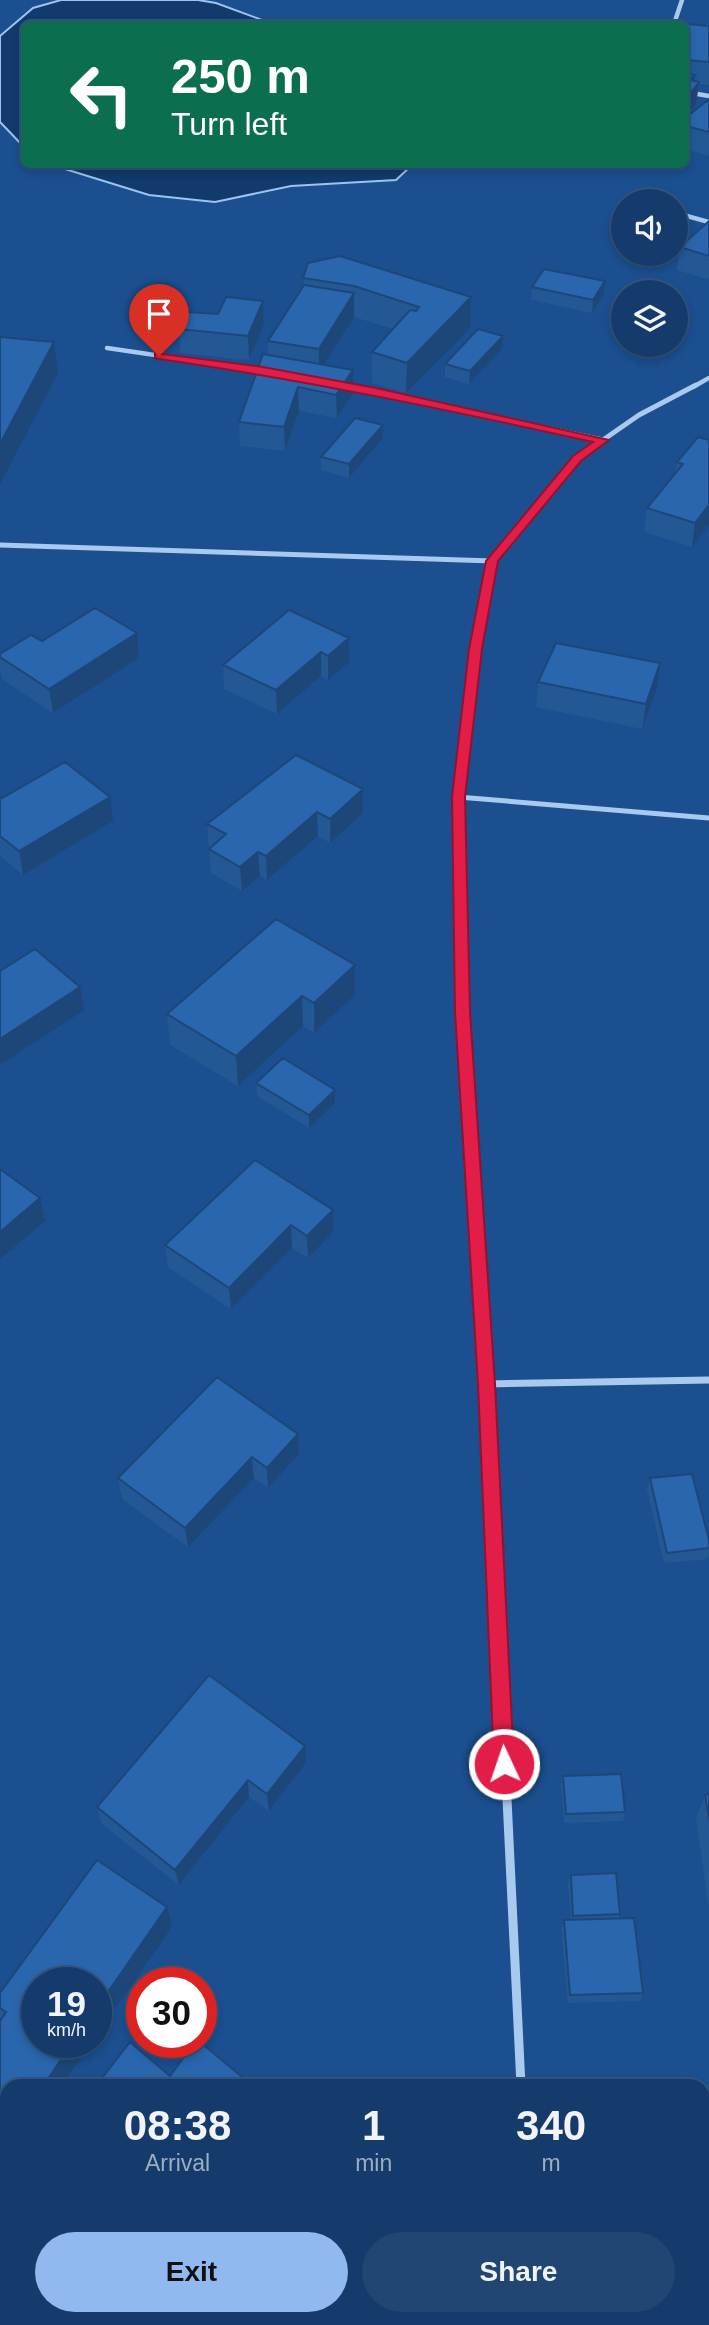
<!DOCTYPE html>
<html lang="en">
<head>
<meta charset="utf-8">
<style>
  :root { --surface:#143b6b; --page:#214673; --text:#f1f3f6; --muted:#9dadc1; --line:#33557e; --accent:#90b9f0 }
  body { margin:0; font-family:Helvetica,sans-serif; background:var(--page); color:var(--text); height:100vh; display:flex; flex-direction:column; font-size:26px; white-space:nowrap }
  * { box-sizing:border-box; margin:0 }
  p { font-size:23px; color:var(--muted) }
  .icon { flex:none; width:38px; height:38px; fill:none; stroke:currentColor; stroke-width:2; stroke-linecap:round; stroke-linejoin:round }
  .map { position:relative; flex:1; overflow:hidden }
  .drawer { position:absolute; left:0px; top:2079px; width:710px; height:247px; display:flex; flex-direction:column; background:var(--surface); border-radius:21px 21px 0 0; box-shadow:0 4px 10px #0003,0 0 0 2px var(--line) }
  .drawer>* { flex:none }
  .guide { position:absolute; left:21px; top:21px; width:668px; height:147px; border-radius:10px; box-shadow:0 4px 10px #0003,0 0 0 2px var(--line); background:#0b6e4f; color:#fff; overflow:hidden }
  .controls { position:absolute; left:611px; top:189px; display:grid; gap:14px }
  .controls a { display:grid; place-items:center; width:77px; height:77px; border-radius:50%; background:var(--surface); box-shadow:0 4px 10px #0003,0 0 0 2px var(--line); font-size:35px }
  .speed { position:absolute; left:21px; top:1967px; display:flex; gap:14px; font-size:35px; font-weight:700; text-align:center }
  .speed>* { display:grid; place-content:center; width:91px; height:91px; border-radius:50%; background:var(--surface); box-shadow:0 4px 10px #0003,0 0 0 2px var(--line); line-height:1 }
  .speed small { font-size:18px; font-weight:400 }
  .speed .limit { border:10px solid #d22; background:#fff; color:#111 }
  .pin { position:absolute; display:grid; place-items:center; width:60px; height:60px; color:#fff; margin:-72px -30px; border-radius:50% 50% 50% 0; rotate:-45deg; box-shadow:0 0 7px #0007 }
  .pin .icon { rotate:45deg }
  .me { position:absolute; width:77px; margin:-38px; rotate:357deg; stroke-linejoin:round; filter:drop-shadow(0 0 5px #0008) }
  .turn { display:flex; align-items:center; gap:24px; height:147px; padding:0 35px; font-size:32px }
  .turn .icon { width:91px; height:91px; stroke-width:2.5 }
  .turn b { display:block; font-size:49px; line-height:60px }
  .eta { display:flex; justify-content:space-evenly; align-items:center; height:119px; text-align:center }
  .eta b { font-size:42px; font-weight:700; line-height:49px }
  .primary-button { display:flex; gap:14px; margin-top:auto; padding:14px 35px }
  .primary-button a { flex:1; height:80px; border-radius:42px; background:var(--accent); color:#111; font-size:28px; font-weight:700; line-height:80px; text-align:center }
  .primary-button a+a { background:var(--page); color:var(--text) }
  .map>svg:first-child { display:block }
  .water { fill:#123a6d; stroke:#9cc4f0; stroke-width:2 }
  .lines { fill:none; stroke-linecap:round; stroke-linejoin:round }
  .street-far3 { stroke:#a9c9ee; stroke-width:4.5 }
  .street-far2 { stroke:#a9c9ee; stroke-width:5 }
  .street-far1 { stroke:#a9c9ee; stroke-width:7 }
  .street { stroke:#a9c9ee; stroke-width:9 }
  .wall { fill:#245895 }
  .shaded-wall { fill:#1d4779 }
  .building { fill:#2a66ad; stroke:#1d4779; stroke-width:2 }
  .route { fill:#e11d48; stroke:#92132f; stroke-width:2 }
</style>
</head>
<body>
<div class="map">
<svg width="709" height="2325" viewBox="0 0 709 2325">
  <rect width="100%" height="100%" fill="#1b4f8f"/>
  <path class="water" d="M61,0h137l18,3 57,21h-249v123l-24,-25v-86l33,-28z
    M52,165h360l-16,15 -105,6 -76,16 -66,-7z"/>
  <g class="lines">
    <path class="street-far3" d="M674,24l8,-24
      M686,92l23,4
      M676,213l33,9
      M107,348l158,23
      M693,387l16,-9"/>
    <path class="street-far2" d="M346,386l257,54
      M0,545l493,16
      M458,797l251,21
      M460,881l-2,-84 17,-148 18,-88 84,-103 62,-43 57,-30"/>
    <path class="street-far1" d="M460,879l2,133 31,502
      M487,1384l222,-4"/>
    <path class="street" d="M493,1512l28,574
      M533,2319v6"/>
  </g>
  <path class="wall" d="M686,26h23v59l-10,-1 -3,20 -9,12h1l21,-17v57l-23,-7z
    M709,221v59l-32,-10 3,-23z
    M303,278l168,19 -1,31 -64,65 -34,-10v-31l21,-23 -39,-12 -30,48 29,5v23l-16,25 -38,-7 -14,40 -45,-5 -1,-24 29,-67v-14l36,-56z
    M605,281l-1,13 -12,19 -61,-13 1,-13z
    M263,301l1,23 -15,36 -69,-7 -1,-24z
    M502,349l-33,35 -24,-7v-13z
    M382,439l-33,39 -28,-8v-13z
    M709,440l-17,107 -48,-15 3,-24 28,-35 2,-11z
    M349,638v24l-21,18 -7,-4 -44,38 -53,-25 -1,-24z
    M42,641l97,17 -86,55 -51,-34 -2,-11v-14z
    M538,682l119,6 -15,41 -106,-22z
    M363,789v24l-33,30 -12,-7 -51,44 -7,-4 -18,15 -31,-18 -4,-49z
    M0,797l2,1 111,23 -90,54 -23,-19z
    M276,919l79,76 -41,38 -11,-7 -65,60 -68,-41 -3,-31z
    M256,1083l79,20 -26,25 -52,-32z
    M255,1160l78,72 -25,26 -16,-10 -61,61 -63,-42 -3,-22z
    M217,1377l82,77 -31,34 -14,-10 -66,69 -66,-48 -4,-21z
    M650,1478l59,62v14l-1,5 -44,4 -17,-74z
    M305,1746l1,17 -37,48 -20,-14 -70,88 -77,-61 -5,-17z
    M563,1776l62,36 -2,9 -59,2 -3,-38z
    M709,1794v115l-13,-90 9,-24z
    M571,1875l49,39 -2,4 25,75 -3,8 -72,2 -7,-75 3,-8h7l-3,-37z
    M172,1927l-135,115h55l-30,44h-55v120l-7,10 1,-197 -1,-2v-24z"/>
  <path class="shaded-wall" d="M695,75l-2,15 6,-8 -3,22 -10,13v-18l4,-19z
    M605,281l-1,13 -12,19 1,-13z
    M354,293v24l-35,56v-24z
    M471,297l-1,31 -64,65 1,-30z
    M263,301l1,23 -15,36 -1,-24z
    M503,336l-1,13 -33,35 1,-13z
    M54,342l4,31 -58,111v-40z
    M353,370v23l-16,25 -1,-23z
    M298,387l1,24 -14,40 -1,-24z
    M383,425l-1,14 -33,39v-14z
    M709,505v19l-17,23 3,-24z
    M137,633l2,25 -86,55 -4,-24z
    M349,638v24l-21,18v-24z
    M321,652v24l-44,38 -1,-24z
    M660,663l-3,25 -15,41 4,-25z
    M363,789v24l-33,30v-24z
    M110,797l3,24 -90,54 -4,-24z
    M317,812l1,24 -51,44 -1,-24z
    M258,852l2,24 -18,15 -2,-24z
    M355,965v30l-41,38v-30z
    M80,987l4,23 -84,55v-26z
    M302,996l1,30 -65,60 -2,-30z
    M335,1090v13l-26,25v-13z
    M40,1198l5,23 -45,38v-27z
    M333,1210v22l-25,26 -1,-22z
    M291,1225l1,23 -61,61 -2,-21z
    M298,1434l1,20 -31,34 -1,-20z
    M252,1457l2,21 -66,69 -3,-19z
    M305,1746l1,17 -37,48 -2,-17z
    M248,1780l1,17 -70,88 -4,-15z
    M167,1907l5,20 -76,109v-27z
    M73,2042h19l-30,44h-19z
    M7,2138v28l-7,-7v-11z
    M7,2179v27l-7,10v-27z"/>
  <path class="building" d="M687,24l22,2v36l-23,-2z
    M686,74l9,1 -5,5 9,2 -13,17z
    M709,99v33l-23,-6v-10h2z
    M709,221v35l-29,-9z
    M340,256l131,41 -64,66 -35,-11 38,-42 6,1 3,-4 -65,-21 -51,-8 5,-15z
    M544,269l61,12 -12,19 -61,-13z
    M304,285l50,8 -35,56 -51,-8z
    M226,297l37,4 -15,35 -69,-7 8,-17 31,2z
    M478,329l25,7 -33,35 -25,-7z
    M0,337l54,5 -54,102z
    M263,354l90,16 -17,25 -38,-8 -14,40 -45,-5z
    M355,418l28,7 -34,39 -28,-7z
    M698,437l11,3v65l-14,18 -48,-15 36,-44 -6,-2z
    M95,608l42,25 -88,56 -49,-32v-3l31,-19 11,6z
    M289,610l60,28 -21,18 -7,-4 -45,38 -53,-25z
    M556,643l104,20 -14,41 -108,-22z
    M296,755l67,34 -33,30 -13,-7 -51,44 -8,-4 -18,15 -31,-18 17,-15 -19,-10z
    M65,762l45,35 -91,54 -19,-15v-39l2,1z
    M276,919l79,46 -41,38 -12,-7 -66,60 -69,-42z
    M35,949l45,38 -80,52v-68z
    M283,1058l52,32 -26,25 -53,-32z
    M255,1160l78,50 -26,26 -16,-11 -62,63 -64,-43z
    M0,1169l40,29 -40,34z
    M217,1377l81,57 -31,34 -15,-11 -67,71 -67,-50z
    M692,1474l17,66v8l-42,5 -17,-75z
    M209,1675l96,71 -38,48 -19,-14 -73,90 -78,-63z
    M621,1774l4,38 -59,2 -3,-38z
    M709,1794v26l-4,-25z
    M97,1860l70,47 -71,102v-26h-59v59h36l-30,44h-36v52l-7,10v-127l6,-9 -6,-4v-15z
    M616,1873l4,41 -47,2 -2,-41z
    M634,1918l9,75 -73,2 -6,-75z
    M130,2042l40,34 25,-34h5l53,44h-157z
    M0,2156l7,6v17l-7,10z
    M119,2319h140l9,6h-153z
    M340,2319h72l-1,6h-71z"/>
  <path class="route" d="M155,353l108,14 113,21 233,52 -28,21 -83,100 -16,88 -17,148 5,215 25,372 19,380 -3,7 -7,3 -7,-3 -3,-7 -16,-380 -23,-372 -3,-215 17,-148 17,-88 87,-105 20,-14c-144,-32 -288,-62 -434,-83l-4,-1z"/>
</svg>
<div class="controls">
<a><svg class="icon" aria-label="sound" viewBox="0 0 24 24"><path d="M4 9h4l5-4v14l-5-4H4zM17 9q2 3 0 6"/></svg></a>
<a><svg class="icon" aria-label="layers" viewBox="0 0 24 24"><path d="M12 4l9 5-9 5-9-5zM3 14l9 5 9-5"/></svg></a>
</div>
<div class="speed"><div>19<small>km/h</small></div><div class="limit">30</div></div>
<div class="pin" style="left:159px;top:356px;background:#d93025"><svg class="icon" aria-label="arrive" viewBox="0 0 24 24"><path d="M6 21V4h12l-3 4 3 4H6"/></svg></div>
<svg class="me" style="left:504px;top:1764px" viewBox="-20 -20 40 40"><circle r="17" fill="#e11d48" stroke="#fff" stroke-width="3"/><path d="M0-11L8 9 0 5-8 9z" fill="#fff"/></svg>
<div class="guide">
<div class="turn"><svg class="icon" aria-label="left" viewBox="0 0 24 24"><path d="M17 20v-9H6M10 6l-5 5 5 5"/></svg><div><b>250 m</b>Turn left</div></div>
</div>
<section class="drawer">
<div class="eta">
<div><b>08:38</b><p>Arrival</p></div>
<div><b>1</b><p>min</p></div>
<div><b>340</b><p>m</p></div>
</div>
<div class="primary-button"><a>Exit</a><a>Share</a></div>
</section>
</div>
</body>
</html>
